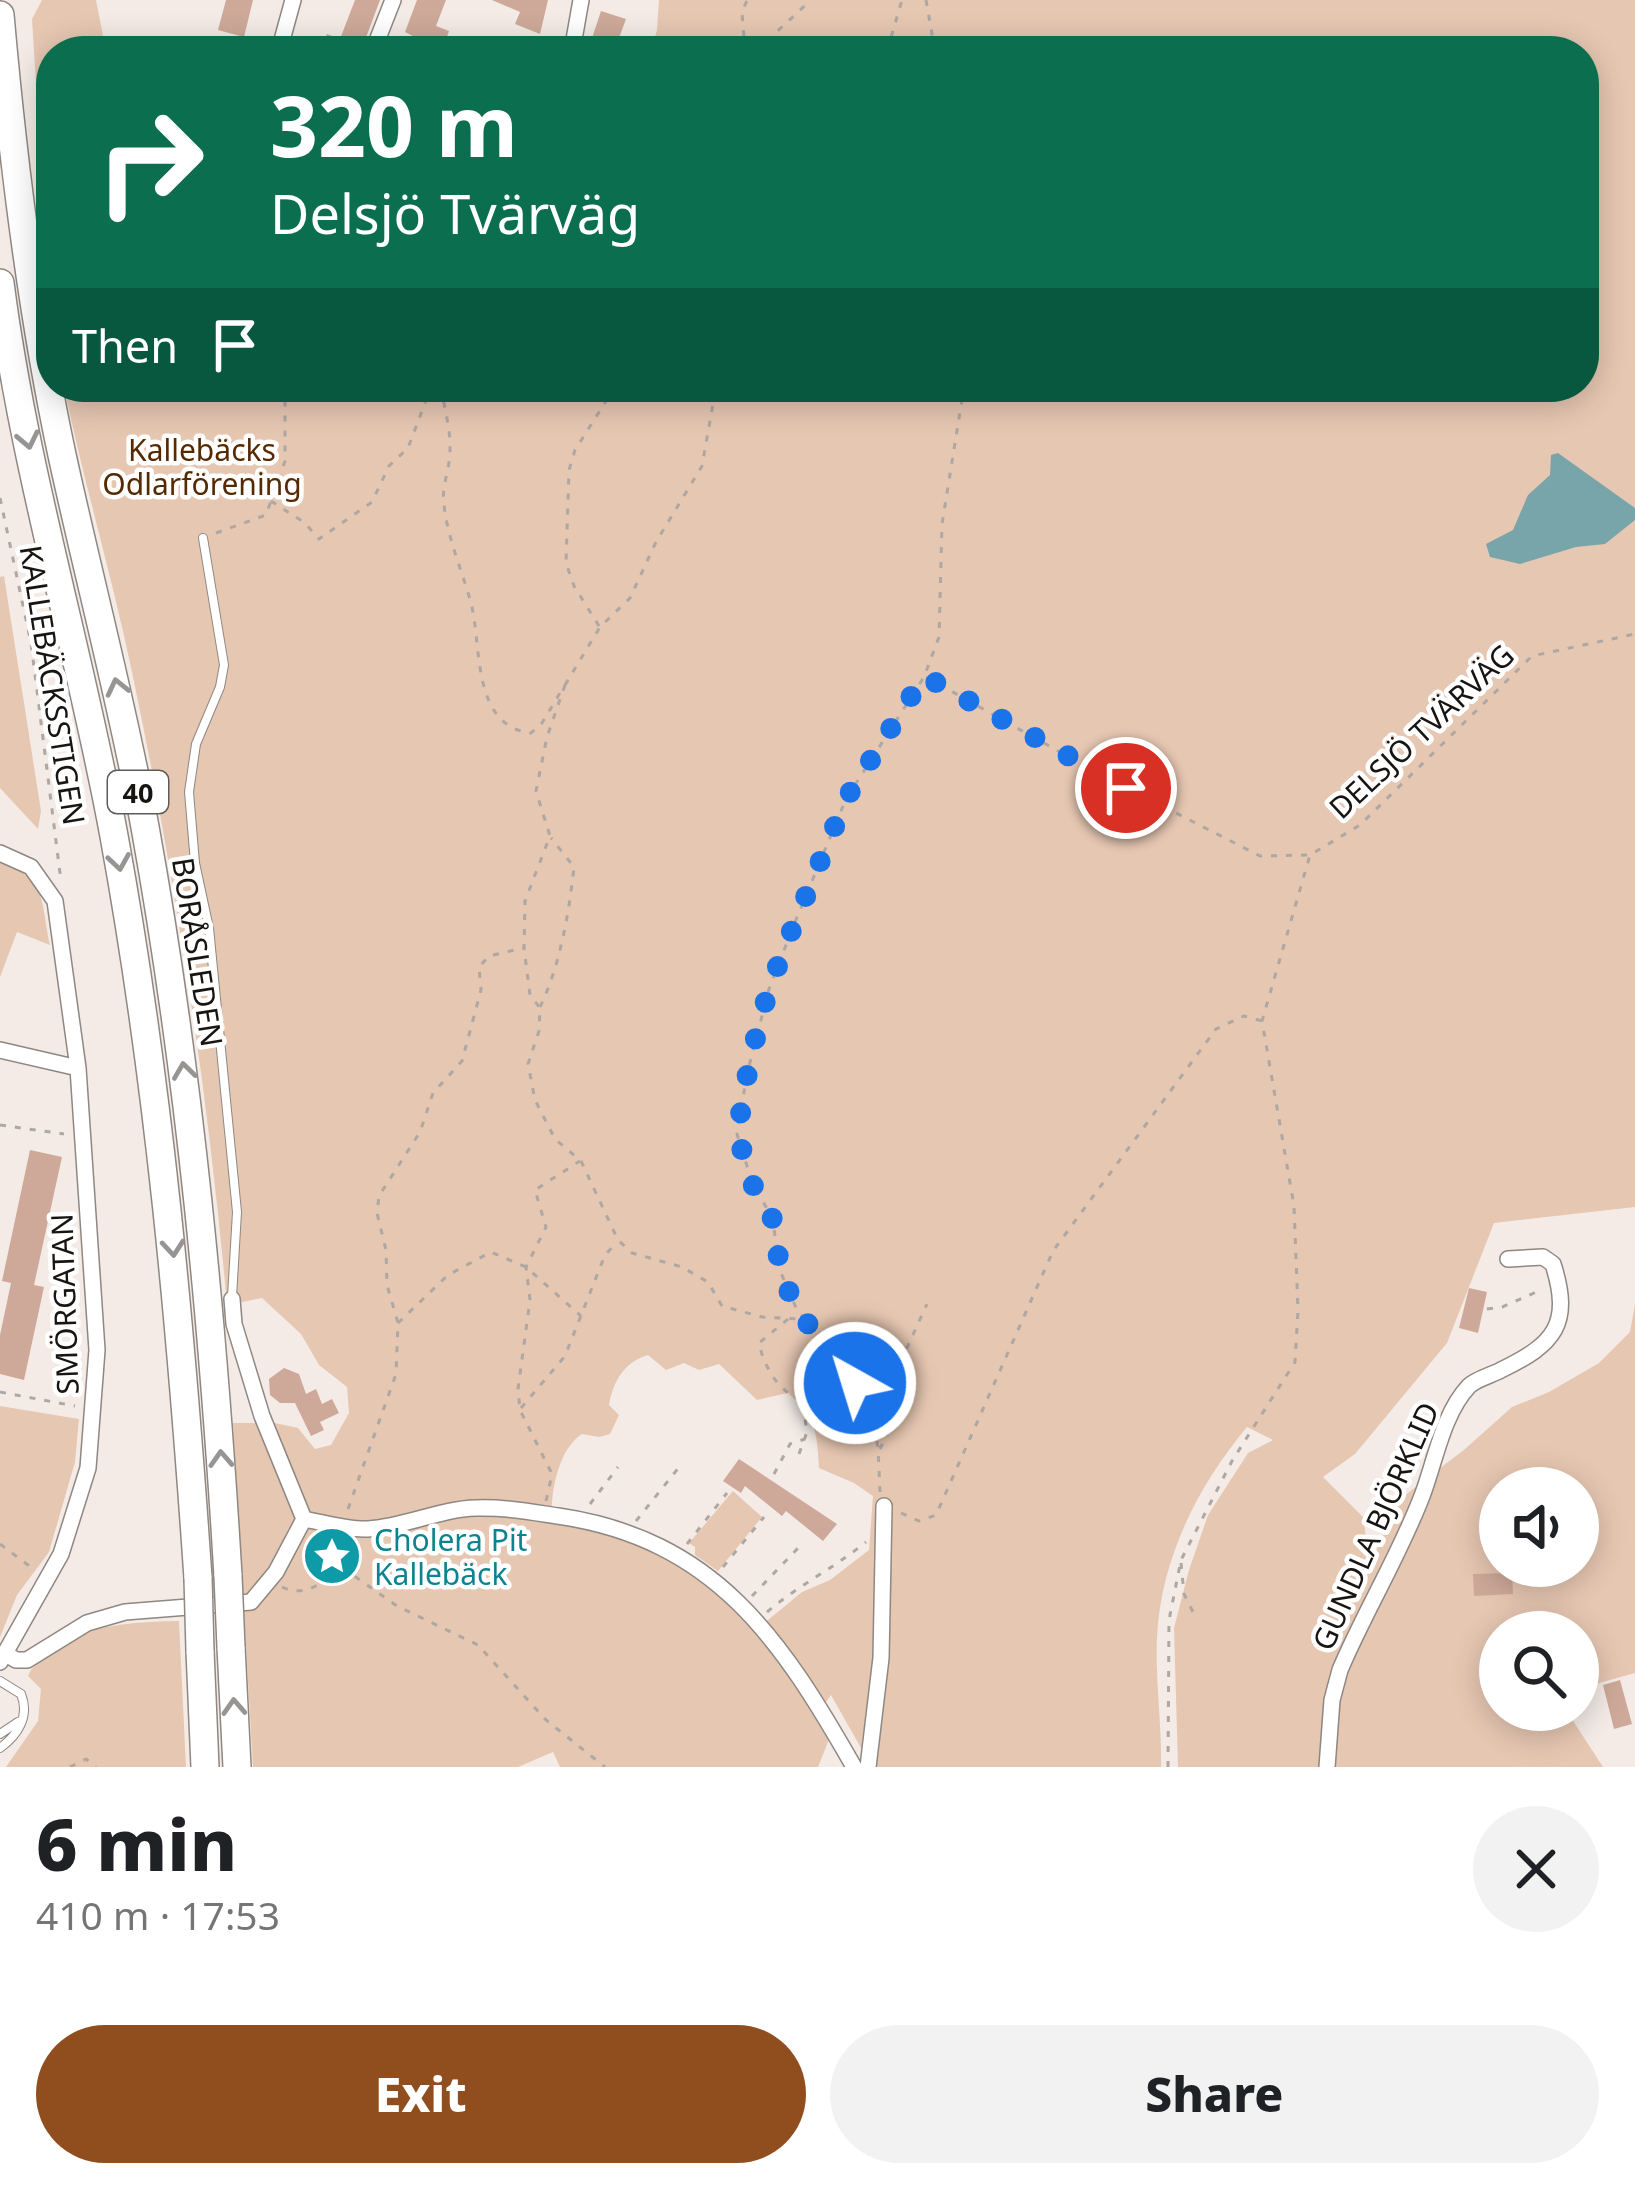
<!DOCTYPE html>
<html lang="en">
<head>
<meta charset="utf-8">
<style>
  :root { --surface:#fff; --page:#f2f2f2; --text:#202124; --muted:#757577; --accent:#904d1e }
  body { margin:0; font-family:"Noto Sans",sans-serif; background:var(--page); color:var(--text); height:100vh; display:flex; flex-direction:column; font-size:45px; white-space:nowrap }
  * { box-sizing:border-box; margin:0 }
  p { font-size:39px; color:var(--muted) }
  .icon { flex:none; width:66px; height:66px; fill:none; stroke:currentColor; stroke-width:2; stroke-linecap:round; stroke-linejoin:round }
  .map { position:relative; height:1767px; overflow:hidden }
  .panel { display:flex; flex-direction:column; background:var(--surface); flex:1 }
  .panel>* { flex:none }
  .banner { position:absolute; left:36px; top:36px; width:1563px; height:366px; border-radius:48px; box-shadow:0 6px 30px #0003; background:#0b6e4f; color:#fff; overflow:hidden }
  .fabs { position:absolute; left:1479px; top:1467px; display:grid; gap:24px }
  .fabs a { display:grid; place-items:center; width:120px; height:120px; border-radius:50%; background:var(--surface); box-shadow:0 6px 30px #0003; font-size:60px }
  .pin { position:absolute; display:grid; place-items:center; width:102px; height:102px; color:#fff; margin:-51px; border:6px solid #fff; border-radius:50%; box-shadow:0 3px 12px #0007 }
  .me { position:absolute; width:132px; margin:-66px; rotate:321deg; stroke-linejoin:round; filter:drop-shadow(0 0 9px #0008) }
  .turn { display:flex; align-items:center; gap:42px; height:252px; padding:0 36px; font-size:54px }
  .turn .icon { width:156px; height:156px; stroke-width:2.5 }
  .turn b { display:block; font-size:84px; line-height:102px }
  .then { display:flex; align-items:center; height:114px; padding:0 36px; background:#0003; gap:24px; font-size:45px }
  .round { display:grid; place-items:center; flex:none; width:126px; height:126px; border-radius:63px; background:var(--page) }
  .overview { display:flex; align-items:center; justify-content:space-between; height:204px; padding:0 36px }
  h1 { font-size:72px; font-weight:800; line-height:90px }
  .action { display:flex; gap:24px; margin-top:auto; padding:24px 36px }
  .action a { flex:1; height:138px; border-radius:72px; background:var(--accent); color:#fff; font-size:48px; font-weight:800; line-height:138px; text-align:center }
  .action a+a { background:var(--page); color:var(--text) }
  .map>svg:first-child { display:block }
  .green { fill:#e6c7b2; fill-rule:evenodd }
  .water { fill:#77a5aa }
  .building { fill:#cea999 }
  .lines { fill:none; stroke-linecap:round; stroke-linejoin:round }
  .lane-casing { stroke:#8e8782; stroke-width:10 }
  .street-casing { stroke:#8e8782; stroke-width:18 }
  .highway-casing { stroke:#8e8782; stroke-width:30 }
  .path { stroke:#aea7a2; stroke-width:3; stroke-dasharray:6 9; stroke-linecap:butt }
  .lane { stroke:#fff; stroke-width:8 }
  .street { stroke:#fff; stroke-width:15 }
  .highway { stroke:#fff; stroke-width:27 }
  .highway-bridge-casing { stroke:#8e8782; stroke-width:30; stroke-linecap:butt }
  .highway-bridge { stroke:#fff; stroke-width:27 }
  .oneway { stroke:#979594 }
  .route { stroke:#1a73e8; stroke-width:21; stroke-dasharray:0 37.8 }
  .labels { text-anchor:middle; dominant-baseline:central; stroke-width:9; stroke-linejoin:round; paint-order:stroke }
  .shield { fill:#fff; stroke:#5d5a59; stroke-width:3 }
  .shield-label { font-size:27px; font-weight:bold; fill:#171412 }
  .park-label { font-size:30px; fill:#552a03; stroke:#fff }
  .street-label { font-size:30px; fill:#171412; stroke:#fff }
  .culture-label { font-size:30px; fill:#0d838f; stroke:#fff; text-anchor:start }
</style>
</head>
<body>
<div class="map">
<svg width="1635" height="1767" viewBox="0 0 1635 1767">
  <rect width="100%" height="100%" fill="#f4ebe6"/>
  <path class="green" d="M42,0h54l10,51h-55v102l-11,-6 -8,-128z
    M659,0h976v1207l-141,16 -47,120 -92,111 -32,23 41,41 4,50 32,-69 65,-50 47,-42 37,-15 50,-29 31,-31 5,-28v369l-36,10 -21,12v-63h-78v78h66l37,57h-425l-4,-139 15,-58 19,-55 40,-62 25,-13 -26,-13c-50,60 -86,132 -90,210 -2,43 5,87 4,130h-285l3,-20 -18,1 -30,-53 -16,22 15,20 -12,30h-258l-7,-15 -35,15h-265l-20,-344h42l23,5 17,21 16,-4 18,-32 -2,-26 -28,-22 -18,-31 -39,-36 -35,7c-19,-213 -51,-424 -95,-633 -20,-96 -48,-189 -68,-285h1520v-336h-631l-26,-14v14h-276l6,-21zM648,1355l18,15 18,-7 15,7 20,-6 38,36 31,-7c28,24 29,39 31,75l35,15 19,13 -4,54 -39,30 -28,12 -46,38c-57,-65 -119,-94 -204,-110 -2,-26 6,-71 30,-86l17,3 11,-3 9,-19 -10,-10c4,-23 15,-43 39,-50zM1500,1488h78v78h-78z
    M4,576l37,235 -3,18 -38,-41v-211z
    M0,860c48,22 40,37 50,85l-33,-13 -17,45z
    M0,1406l79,13 -4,43 -26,90 -32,43 -17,42z
    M733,1491l29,26 -44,54 -23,-16v-8l-6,-4z
    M179,1621l7,146h-180l32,-46 3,-32 -13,-13c25,-51 102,-54 151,-55z"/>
  <path class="water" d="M1558,453l77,55v12l-30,24 -29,3 -56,17 -30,-7 -4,-13 27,-14 15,-35 22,-20 1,-20z"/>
  <path class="building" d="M226,0h27l-9,37 -26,-7z
    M355,0h25l-19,51 -39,-4 5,-13 13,5z
    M417,0h29l-10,26 13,5 -7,20 -37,-19z
    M492,0h56l-8,34 -25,-10 5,-12z
    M601,11l25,8 -10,27 -24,-8z
    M30,1150l32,7 -28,128 10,2 -20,93 -24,-6v-39l11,-52 -9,-2z
    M1469,1288l18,4 -9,41 -19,-5z
    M284,1368l15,6 7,20 10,-5 6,15 10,-5 7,14 -19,9 4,8 -13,6 -16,-33h-15l-10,-8 -1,-16z
    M739,1459l98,65 -14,17 -37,-30 -4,5 -37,-30 -4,7 -18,-12z
    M1512,1573l1,21 -39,2 -1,-22z
    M1620,1680l12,44 -18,5 -11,-44z"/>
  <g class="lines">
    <g class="lane-casing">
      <path id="lane" d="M203,538l21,127 -4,22 -24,57 -7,48 6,71 14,65 28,284 -5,85
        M0,1681l21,13c9,22 -3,41 -21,54
        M0,1734l18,-12"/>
    </g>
    <g class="street-casing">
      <path id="street" d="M279,51l14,-51
        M373,51l20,-51
        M572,51l9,-51
        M0,853l31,14 24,34 23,167 19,282 -9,118 -27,86 -61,108
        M0,1050l78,18
        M232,1299l2,25 28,92 42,103
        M304,1519c21,4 43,11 64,10 37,-2 71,-20 108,-21 28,-1 55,4 82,8 157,23 223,123 296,251
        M6,1654l10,6h11l60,-37 38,-11 126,-10 25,-30 28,-53
        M868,1767l13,-109 3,-152
        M1327,1767l5,-67 8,-30c25,-59 59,-114 82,-174 13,-34 21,-83 47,-110 7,-7 23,-11 32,-16 54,-26 71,-46 52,-106l-10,-7 -35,2"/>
    </g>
    <g class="highway-casing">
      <path id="highway" d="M0,15c13,147 31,295 62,440 27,124 60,247 83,372 45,249 68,497 83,749
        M0,283c24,187 80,368 114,553 45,246 67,493 84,742
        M231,1647l6,120
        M200,1651l5,116"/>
    </g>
    <path class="path" d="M926,0l9,51
      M745,51l-3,-38 5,-13
      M756,51l55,-51
      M887,51l15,-51
      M441,387c3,20 10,43 9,64 0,18 -9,36 -6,54 4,35 18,65 27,98 11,42 0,123 60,130l11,-10 18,-30
      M719,401l17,-14
      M0,498l31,145 30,238
      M271,501l34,22 14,16 53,-37 17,-36 19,-18 23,-61
      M216,533l50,-18 19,-54v-74
      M599,626l-25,-40 -8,-23 3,-93 6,-20 40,-63
      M926,677l166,93 168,86 50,-1 50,-30 172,-169 103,-22
      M565,685l-18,52 -11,54 14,45 -25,65 -1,47 6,47 10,13 -1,23 -11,33 7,36 20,39 26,22 37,79 14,13 50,14 26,15 14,24 40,11 39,2
      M565,685l35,-58 30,-29 26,-56 46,-76 14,-79
      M540,1007c20,-41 29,-94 34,-140l-23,-29
      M0,1125l64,9
      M1487,1309l15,-2 39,-17
      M788,1319l-29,24c4,21 21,55 47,56 15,0 31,-12 46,-16
      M398,1323l50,-48 43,-23 35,15 55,49
      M0,1392l75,14
      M521,1408l44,-52 40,-101 12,-13
      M880,1449l16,-33 9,-64 22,-48
      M799,1454l8,-22 -5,-33
      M774,1474l16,-30 15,-5
      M880,1492l-2,-45 -7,-34 -26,-46 -48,-57 -16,-37 -9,-56 -19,-32 -16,-51 10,-60 22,-85 24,-62 53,-128 78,-122 15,-40 3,-113 22,-137
      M546,1501l6,-27 -32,-64 -2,-21 12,-89 -4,-33 20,-40 -11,-37 45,-29
      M590,1504l28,-37
      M348,1509l48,-135 2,-51 -11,-38 -1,-35 -9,-37 2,-17 41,-64 13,-39 29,-32 19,-71 -2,-23 10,-11 34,-8
      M901,1513l18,8 17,-6 117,-264 163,-222 28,-13 18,5
      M636,1521l44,-55
      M333,1540l7,26 57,40 81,39 68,75 59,47
      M0,1544l32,24
      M687,1544l40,-51
      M1181,1563l3,31 12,24
      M723,1567l41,-50
      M282,1587c24,11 41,-4 58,-21
      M752,1596l49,-51
      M767,1612c32,-27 67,-44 99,-70
      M70,1767l16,-8 10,8
      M1168,1767l1,-147 12,-60 51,-99 63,-99 3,-52 -4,-104 -32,-185 48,-166"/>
    <use href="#lane" class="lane"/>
    <use href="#street" class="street"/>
    <use href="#highway" class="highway"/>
    <g class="highway-bridge-casing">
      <path id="highway-bridge" d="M228,1576l3,71
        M198,1578l2,73"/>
    </g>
    <use href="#highway-bridge" class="highway-bridge"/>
  </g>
  <defs><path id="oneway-chevron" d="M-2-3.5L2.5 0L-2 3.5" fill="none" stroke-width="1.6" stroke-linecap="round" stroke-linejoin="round" transform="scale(3)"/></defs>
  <g class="oneway">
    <use href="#oneway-chevron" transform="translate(28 440) rotate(78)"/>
    <use href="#oneway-chevron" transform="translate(117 687) rotate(-103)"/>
    <use href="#oneway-chevron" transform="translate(119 862) rotate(81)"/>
    <use href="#oneway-chevron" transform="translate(184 1071) rotate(-98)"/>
    <use href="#oneway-chevron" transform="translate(173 1248) rotate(85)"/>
    <use href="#oneway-chevron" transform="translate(221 1459) rotate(-93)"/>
    <use href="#oneway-chevron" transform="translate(234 1707) rotate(-93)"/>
  </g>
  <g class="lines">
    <path class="route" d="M855,1383l-58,-73 -16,-37 -9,-56 -19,-32 -16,-51 13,-75 19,-71 24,-61 53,-128 78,-123 202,112"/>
  </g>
  <defs>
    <g id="sight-disc" transform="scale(3)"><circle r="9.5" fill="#0f9aa8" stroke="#fff"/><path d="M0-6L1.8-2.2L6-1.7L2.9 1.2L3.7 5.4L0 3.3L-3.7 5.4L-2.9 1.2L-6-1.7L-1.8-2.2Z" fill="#fff"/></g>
  </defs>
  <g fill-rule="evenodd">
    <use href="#sight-disc" x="332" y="1556"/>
  </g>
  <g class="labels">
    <rect class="shield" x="108" y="771" width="60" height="42" rx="9"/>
    <g class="shield-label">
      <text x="138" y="792">40</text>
    </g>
    <g class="park-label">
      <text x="202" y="449">Kallebäcks<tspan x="202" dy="34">Odlarförening</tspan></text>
    </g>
    <g class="street-label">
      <text transform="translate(53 685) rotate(81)">KALLEBÄCKSSTIGEN</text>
      <text transform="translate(1421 731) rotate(-43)">DELSJÖ TVÄRVÄG</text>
      <text transform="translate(198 952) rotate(81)">BORÅSLEDEN</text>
      <text transform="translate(64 1304) rotate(-92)">SMÖRGATAN</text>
      <text transform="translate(1375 1526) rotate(-66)">GUNDLA BJÖRKLID</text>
    </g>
    <g class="culture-label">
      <text x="374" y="1539">Cholera Pit<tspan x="374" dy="34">Kallebäck</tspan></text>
    </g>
  </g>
</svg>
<div class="fabs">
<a><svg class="icon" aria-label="sound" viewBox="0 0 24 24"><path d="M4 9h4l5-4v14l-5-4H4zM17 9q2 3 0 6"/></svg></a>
<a><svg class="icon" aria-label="search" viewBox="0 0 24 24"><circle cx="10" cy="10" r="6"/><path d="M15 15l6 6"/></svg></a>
</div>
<div class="pin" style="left:1126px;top:788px;background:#d93025"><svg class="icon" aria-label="arrive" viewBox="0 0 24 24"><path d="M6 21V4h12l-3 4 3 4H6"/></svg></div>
<svg class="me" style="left:855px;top:1383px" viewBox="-20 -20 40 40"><circle r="17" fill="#1a73e8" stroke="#fff" stroke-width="3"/><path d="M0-11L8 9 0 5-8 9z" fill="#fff"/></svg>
<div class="banner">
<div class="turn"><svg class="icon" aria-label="right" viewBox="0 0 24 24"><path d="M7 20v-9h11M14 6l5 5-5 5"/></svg><div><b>320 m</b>Delsjö Tvärväg</div></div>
<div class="then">Then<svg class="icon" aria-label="arrive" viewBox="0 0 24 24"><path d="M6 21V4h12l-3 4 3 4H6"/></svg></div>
</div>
</div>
<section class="panel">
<div class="overview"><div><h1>6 min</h1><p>410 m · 17:53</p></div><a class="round"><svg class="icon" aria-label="close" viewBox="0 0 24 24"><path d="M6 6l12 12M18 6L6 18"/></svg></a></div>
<div class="action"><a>Exit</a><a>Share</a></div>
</section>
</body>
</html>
